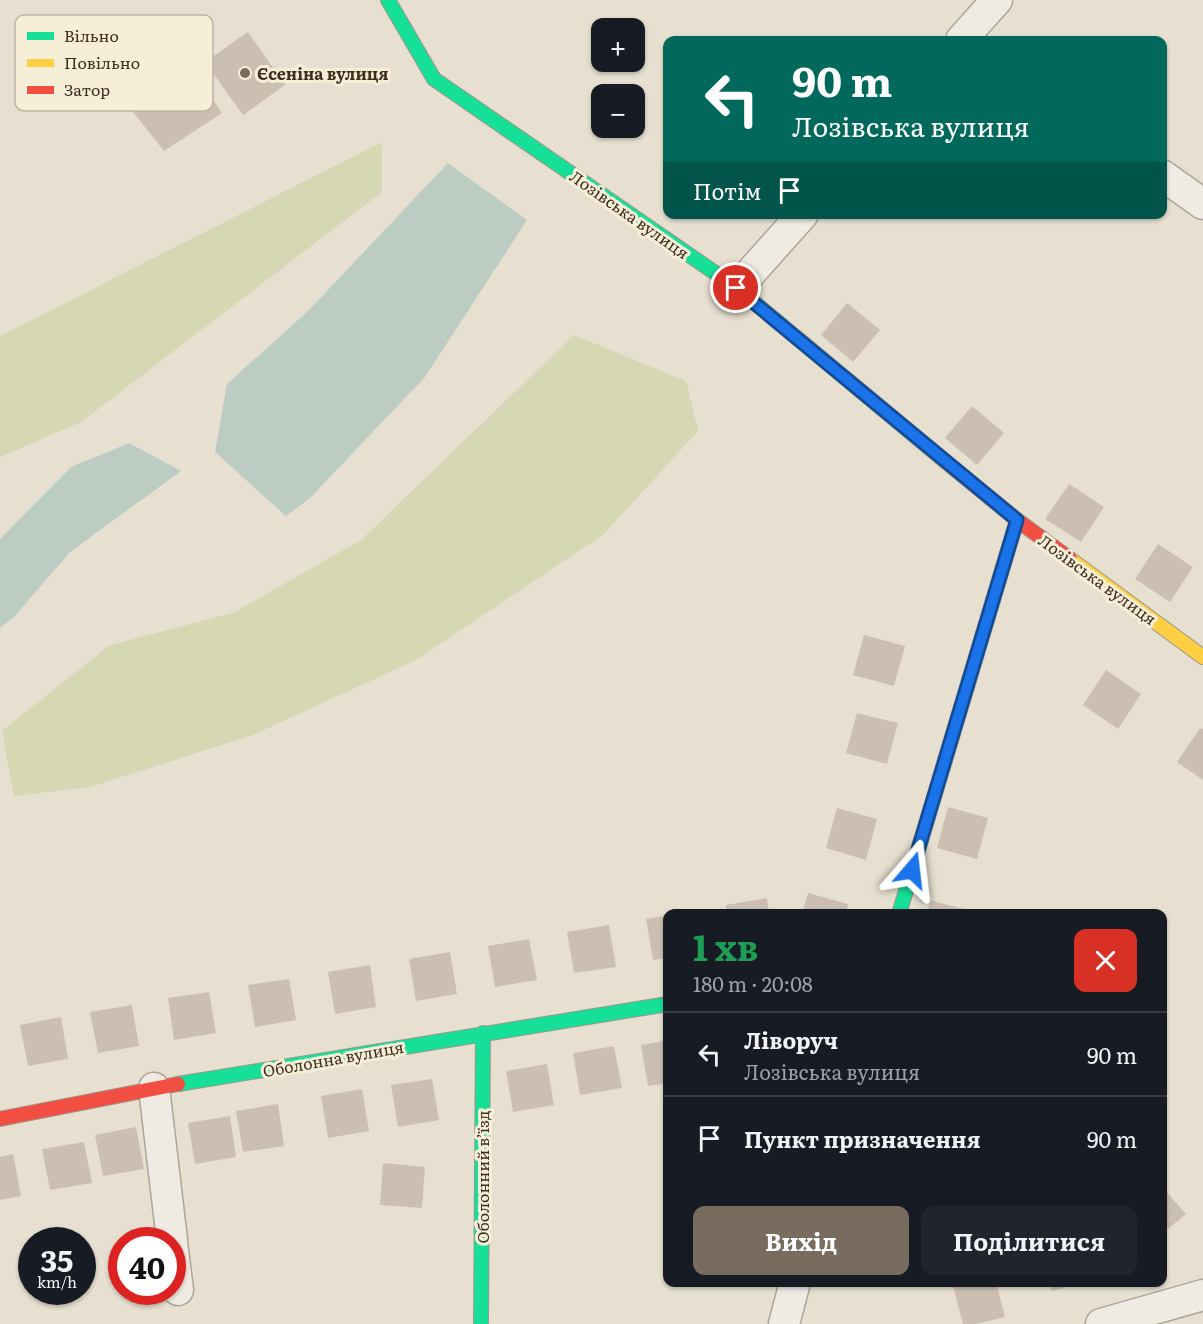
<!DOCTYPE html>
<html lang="uk">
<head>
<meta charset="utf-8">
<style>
  :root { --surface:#171b24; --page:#20242c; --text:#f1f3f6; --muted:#9ea1a6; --line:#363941; --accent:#786c5e }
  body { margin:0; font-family:Literata,serif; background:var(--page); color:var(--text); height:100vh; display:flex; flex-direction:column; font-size:22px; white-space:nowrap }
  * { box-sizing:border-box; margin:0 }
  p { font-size:20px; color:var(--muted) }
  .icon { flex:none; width:33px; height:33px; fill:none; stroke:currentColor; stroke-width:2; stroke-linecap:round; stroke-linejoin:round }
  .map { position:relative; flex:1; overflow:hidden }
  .sheet { position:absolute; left:663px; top:909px; width:504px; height:378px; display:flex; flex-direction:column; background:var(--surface); border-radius:12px; box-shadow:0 2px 4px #0004 }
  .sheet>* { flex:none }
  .banner { position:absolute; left:663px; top:36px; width:504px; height:183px; border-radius:12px; box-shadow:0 2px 4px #0004; background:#00695c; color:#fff; overflow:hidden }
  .fabs { position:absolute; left:591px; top:18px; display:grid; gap:12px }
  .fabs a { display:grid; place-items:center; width:54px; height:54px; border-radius:12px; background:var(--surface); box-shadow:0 2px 4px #0004; font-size:30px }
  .speed { position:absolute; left:18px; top:1227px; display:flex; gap:12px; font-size:30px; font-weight:700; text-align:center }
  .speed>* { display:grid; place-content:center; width:78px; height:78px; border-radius:50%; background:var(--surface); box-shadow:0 2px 4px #0004; line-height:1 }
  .speed small { font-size:15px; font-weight:400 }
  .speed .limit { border:9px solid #d22; background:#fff; color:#111 }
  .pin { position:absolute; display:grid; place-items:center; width:51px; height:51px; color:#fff; margin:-26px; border:3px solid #fff; border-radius:50%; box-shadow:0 2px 6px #0007 }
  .me { position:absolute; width:66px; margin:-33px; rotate:17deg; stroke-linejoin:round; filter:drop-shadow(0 0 4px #0008) }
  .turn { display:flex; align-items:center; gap:21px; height:126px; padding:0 30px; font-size:27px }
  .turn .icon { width:78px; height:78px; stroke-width:2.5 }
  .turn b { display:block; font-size:42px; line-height:51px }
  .then { display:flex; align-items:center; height:57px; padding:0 30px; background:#0003; gap:12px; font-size:22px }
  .round { display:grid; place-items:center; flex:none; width:63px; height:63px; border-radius:12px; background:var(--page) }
  .headline { display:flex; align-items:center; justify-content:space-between; height:102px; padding:0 30px }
  h1 { font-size:36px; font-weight:700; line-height:45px; color:#1e9e55 }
  .button { display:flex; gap:12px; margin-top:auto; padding:12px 30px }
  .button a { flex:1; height:69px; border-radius:12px; background:var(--accent); color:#fff; font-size:24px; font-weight:700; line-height:69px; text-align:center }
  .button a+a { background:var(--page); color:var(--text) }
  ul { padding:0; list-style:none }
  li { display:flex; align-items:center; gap:18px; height:84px; padding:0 30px; border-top:2px solid var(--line) }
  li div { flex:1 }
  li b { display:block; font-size:22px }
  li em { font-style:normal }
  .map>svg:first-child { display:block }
  .green { fill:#d6d7b3 }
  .water { fill:#bcccc2 }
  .building { fill:#cbbfb2 }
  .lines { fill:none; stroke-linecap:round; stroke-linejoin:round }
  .street-casing { stroke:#ada599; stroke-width:33 }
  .fast-casing { stroke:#9c958a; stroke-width:16 }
  .slow-casing { stroke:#9c958a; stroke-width:16 }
  .jam-casing { stroke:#9c958a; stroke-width:16 }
  .street { stroke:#efebe3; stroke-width:30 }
  .fast { stroke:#16e098; stroke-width:14 }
  .slow { stroke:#ffcf43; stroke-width:14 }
  .jam { stroke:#f24e42; stroke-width:14 }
  .route-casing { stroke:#114b97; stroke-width:15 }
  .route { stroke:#1a73e8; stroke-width:10 }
  .poi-dot { fill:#786c5e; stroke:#f7eed8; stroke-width:2 }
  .labels { text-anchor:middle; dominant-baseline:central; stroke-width:6; stroke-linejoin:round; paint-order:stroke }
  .poi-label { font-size:16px; font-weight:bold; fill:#3d2e20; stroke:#f7eed8; text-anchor:start }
  .street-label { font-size:16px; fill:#3d2e20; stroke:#f7eed8 }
  .key { fill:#f7eed8; stroke:#bfb4a1; stroke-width:1.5 }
  .key-label { font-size:16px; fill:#3d2e20 }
</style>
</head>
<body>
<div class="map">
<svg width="1203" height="1324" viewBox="0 0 1203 1324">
  <rect width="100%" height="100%" fill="#e7e0d1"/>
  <path class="green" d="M382,142v50l-301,230 -81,35v-121z
    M574,335l112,46 12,50 -95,104 -187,125 -163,75 -163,52 -76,9 -12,-65 108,-86 123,-32 128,-73z"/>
  <path class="water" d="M448,163l79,57 -102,157 -115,121 -24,18 -71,-64 12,-68 82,-74z
    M129,443l52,28 -111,81 -56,65 -14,11v-89l71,-72z"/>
  <path class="building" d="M248,32l37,53 -42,30 -38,-53z
    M193,71l29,42 -58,38 -31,-39z
    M847,303l33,27 -27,32 -32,-27z
    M972,406l32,27 -27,32 -32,-27z
    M1069,484l35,23 -23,35 -36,-23z
    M1158,544l35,23 -23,35 -35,-23z
    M864,635l41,11 -11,40 -41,-11z
    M1106,670l35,24 -23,35 -35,-24z
    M857,713l41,10 -11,41 -41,-11z
    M1200,728l3,1v51l-26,-18z
    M948,807l40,11 -11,41 -40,-11z
    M837,808l40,11 -11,41 -40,-12z
    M808,893l40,11 -2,10h-44z
    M767,898l2,16h-42l-1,-9z
    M930,900l41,11 -1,3h-43z
    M668,915v43l-15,2 -7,-41z
    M609,925l7,42 -42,6 -7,-41z
    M529,939l8,41 -42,7 -7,-41z
    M450,952l7,42 -41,7 -7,-42z
    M370,965l6,42 -41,7 -7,-42z
    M289,979l7,41 -41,7 -7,-42z
    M209,992l7,41 -42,7 -6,-42z
    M132,1005l7,41 -41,7 -8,-41z
    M61,1017l7,42 -40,7 -8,-41z
    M668,1040v43l-20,3 -7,-41z
    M614,1046l8,42 -42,7 -7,-42z
    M547,1064l7,41 -41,7 -7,-41z
    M432,1079l7,41 -41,7 -7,-42z
    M362,1089l7,42 -41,7 -7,-42z
    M278,1104l6,42 -41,6 -7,-41z
    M230,1116l6,41 -41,7 -7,-41z
    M136,1127l8,42 -41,7 -8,-41z
    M84,1142l8,41 -42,7 -8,-41z
    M13,1154l8,42 -21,4v-43z
    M383,1163l42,4 -3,41 -42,-3z
    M1162,1187l24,27 -24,20z
    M968,1282h28l9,35 -29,7h-13l-10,-38z
    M1049,1282h30v1l-27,8z"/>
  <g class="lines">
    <g class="street-casing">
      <path id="street" d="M961,40l36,-40
        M1162,175l41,29
        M737,288l66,-74
        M154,1088l18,152
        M172,1242l6,48
        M784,1324l11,-42
        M1101,1324l102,-29"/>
    </g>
    <g class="fast-casing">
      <path id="fast" d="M388,0l46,79 303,209 208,173
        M899,914l118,-394
        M178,1084l490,-80
        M481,1322l2,-289"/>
    </g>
    <g class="slow-casing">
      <path id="slow" d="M1070,559l133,98"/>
    </g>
    <g class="jam-casing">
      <path id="jam" d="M945,461l72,59 53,39
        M0,1119l178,-35"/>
    </g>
    <use href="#street" class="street"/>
    <use href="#fast" class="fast"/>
    <use href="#slow" class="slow"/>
    <use href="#jam" class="jam"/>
  </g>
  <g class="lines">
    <g class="route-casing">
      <path id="route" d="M736,288l281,232 -105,350"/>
    </g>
    <use href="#route" class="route"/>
  </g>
  <circle class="poi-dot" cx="245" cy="73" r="6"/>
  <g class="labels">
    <g class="poi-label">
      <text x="257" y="73">Єсеніна вулиця</text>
    </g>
    <g class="street-label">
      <text transform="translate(630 214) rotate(35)">Лозівська вулиця</text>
      <text transform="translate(1098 579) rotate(36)">Лозівська вулиця</text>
      <text transform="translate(333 1058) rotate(-10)">Оболонна вулиця</text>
      <text transform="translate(482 1177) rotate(-90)">Оболонний в’їзд</text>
    </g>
  </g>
  <rect x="15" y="15" width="198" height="96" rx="9" class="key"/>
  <rect x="27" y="32" width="27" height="8" fill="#16e098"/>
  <rect x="27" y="59" width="27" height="8" fill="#ffcf43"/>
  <rect x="27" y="86" width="27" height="8" fill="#f24e42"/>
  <g class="key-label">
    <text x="64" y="42">Вільно</text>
    <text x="64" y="69">Повільно</text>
    <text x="64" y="96">Затор</text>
  </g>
</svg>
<div class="fabs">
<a>+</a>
<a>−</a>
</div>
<div class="speed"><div>35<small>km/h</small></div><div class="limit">40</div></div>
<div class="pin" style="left:736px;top:288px;background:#d93025"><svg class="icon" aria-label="arrive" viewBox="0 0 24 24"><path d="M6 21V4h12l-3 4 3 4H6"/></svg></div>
<svg class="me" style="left:912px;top:870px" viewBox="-20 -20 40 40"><path d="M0-17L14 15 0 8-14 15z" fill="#1a73e8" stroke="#fff" stroke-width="4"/></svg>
<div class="banner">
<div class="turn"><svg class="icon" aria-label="left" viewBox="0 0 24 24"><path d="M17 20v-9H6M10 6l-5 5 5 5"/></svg><div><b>90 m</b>Лозівська вулиця</div></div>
<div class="then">Потім<svg class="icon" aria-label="arrive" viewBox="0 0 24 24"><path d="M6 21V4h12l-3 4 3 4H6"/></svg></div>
</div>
<section class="sheet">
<div class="headline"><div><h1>1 хв</h1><p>180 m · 20:08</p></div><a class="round" style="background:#d93025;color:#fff"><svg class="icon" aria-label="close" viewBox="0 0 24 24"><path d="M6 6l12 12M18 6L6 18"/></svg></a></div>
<ul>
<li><svg class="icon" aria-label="left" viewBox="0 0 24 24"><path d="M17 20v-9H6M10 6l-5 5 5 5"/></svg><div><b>Ліворуч</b><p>Лозівська вулиця</p></div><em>90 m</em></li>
<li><svg class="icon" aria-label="arrive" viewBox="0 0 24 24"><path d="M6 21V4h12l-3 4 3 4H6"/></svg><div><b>Пункт призначення</b></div><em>90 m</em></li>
</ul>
<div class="button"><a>Вихід</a><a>Поділитися</a></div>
</section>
</div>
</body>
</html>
